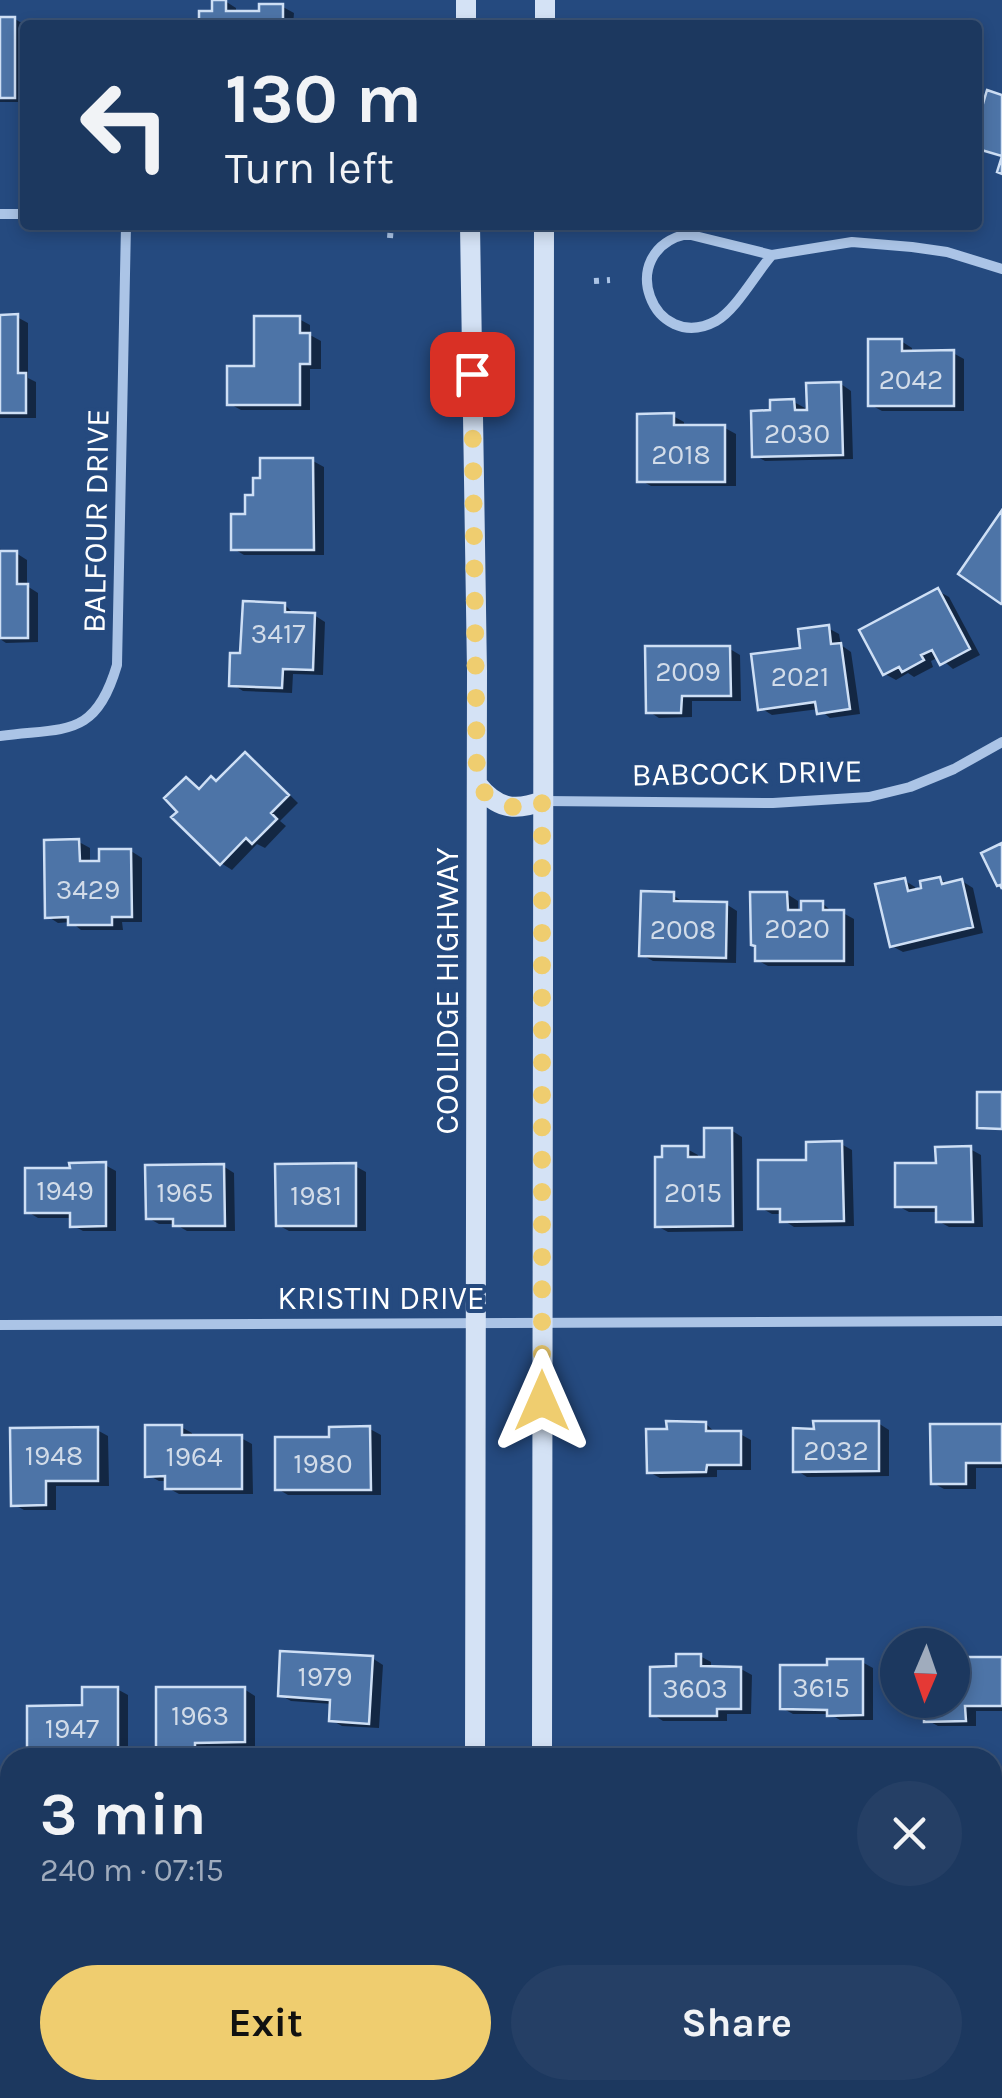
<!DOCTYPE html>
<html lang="en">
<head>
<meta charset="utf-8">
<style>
  :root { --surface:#1c385f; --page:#253f65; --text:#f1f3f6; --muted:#a0acbd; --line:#3a5274; --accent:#efcd6f }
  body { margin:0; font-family:Karla,sans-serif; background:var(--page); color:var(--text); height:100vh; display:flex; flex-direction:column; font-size:38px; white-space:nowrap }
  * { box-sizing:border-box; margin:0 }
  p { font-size:32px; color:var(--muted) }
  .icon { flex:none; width:55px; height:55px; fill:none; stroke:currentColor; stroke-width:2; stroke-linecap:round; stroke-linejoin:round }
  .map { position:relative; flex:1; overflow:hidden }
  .panel { position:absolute; left:0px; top:1748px; width:1002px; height:352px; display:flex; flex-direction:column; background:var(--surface); border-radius:30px 30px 0 0; box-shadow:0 5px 15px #0003,0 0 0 2px var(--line) }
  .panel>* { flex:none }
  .hud { position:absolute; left:20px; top:20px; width:962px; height:210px; border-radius:10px; box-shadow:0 5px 15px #0003,0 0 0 2px var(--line); background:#1c385f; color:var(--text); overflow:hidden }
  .needle { width:65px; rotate:182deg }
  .controls { position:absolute; left:880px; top:1628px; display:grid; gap:20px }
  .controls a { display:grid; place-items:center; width:90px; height:90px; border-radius:50%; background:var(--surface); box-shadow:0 5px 15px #0003,0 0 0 2px var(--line); font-size:50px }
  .pin { position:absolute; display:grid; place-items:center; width:85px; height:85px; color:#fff; margin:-42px; border-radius:20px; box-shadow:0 5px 15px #0006 }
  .me { position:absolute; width:110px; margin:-55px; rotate:0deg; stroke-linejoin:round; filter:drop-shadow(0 0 8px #0008) }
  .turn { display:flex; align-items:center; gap:35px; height:210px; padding:0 40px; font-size:45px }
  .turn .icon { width:130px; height:130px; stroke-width:2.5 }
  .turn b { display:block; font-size:70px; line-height:85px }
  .round { display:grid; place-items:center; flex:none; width:105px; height:105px; border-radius:52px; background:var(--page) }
  .head { display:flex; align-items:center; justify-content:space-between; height:170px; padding:0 40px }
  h1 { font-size:60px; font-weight:700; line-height:75px }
  .cta { display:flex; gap:20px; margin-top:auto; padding:20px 40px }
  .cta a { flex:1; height:115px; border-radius:60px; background:var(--accent); color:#111; font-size:40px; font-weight:700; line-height:115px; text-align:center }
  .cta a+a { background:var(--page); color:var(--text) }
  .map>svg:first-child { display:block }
  .shadow { fill:#0007 }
  .building { fill:#4d74a7; stroke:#cedff5; stroke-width:2.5 }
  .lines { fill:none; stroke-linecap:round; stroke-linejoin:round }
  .path { stroke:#abc4e6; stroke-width:6; stroke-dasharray:5 8; stroke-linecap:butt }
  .street { stroke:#abc4e6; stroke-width:10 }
  .secondary { stroke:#d4e2f5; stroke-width:20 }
  .route { stroke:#efcd6f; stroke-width:18; stroke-dasharray:0 32.4 }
  .labels { text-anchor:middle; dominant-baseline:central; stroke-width:8; stroke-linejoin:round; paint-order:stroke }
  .number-label { font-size:28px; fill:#d2dce9 }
  .street-label { font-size:32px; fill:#fff; stroke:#254a7f }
</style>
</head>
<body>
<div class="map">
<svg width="1002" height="2098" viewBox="0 0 1002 2098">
  <rect width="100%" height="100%" fill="#254a7f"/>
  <path class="shadow" d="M225,1l11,7v5h26l21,-6 11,6 -1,12h-92z
    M0,19h15l10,6v77h-25z
    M0,317h17l11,6v55l8,4v36h-36z
    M299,319l11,6v10l11,6v28h-11v41h-69l-11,-6z
    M901,341l11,7v5h41l11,6v52h-82l-11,-6z
    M841,384l10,7 2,68 -88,2 -11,-6 40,-53 11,6v12z
    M673,416l11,6v6h41l11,6v52h-85l-11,-6z
    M313,461l11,6v88h-80l-10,-6 13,-32z
    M0,548l1,5h15l11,7v26l11,7v49l-32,1 -6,-4z
    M938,591l11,6 31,58 -27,14 -14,-12 -8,4 2,6 -19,10 -6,-4 -12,7 -11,-6z
    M285,605l10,10h19l11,7 -2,53 -30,-1 -1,19 -49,-2 -11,-7 11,-28z
    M828,628l11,6 2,11 10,7 9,62 -30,4 -11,-9 -47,6 -11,-7 42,-58z
    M730,649l10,6 1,46h-49v16l-33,1 -11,-7z
    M245,755l11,7 42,41 -18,18 6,5 -21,22 -8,-4 -25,26 -11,-7 -41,-51 6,-32 15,10 17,-7z
    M79,842l11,6v15l12,1 29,-13 11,7v64h-20l1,8h-42l-10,-8 -13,1 -11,-7z
    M940,879l9,5 13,-3 11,7 10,45 -80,19 -11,-6 12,-66 11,7 1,5z
    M787,894l11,7v12l25,-9 11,9h9l11,6v47h-86l-11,-6v-14z
    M673,895l11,8 42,1 11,7 -1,52 -83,-2 -11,-6z
    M731,1130l11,7 1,94 -75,1 -11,-6 8,-67 22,-10 11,6v4h9z
    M841,1144l11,6 2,76 -60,1 -11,-7v-6h-11l-11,-6 48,-46z
    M970,1149l11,6 2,72h-34l-11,-6v-9h-29l-11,-6 40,-41z
    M105,1165l11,6v60h-33l-11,-6v-7h-34l-10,-6 44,-42z
    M223,1166l11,7 1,58h-48l-12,-7h-16l-11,-6z
    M355,1166l11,6v59h-77l-11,-6z
    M878,1423l11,7v46l-82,1 -11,-7z
    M706,1424l11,10h23l11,6v30h-34v7l-57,1 -11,-6 20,-41z
    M1002,1426v42h-26v21h-32l-11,-6z
    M181,1427l11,6v5h49l11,6 1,50h-74l-11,-6 -1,-7h-8l-11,-6z
    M370,1429l11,6v60h-93l-10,-6 54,-49z
    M97,1430l11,6 1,50h-53v24h-32l-11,-6z
    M700,1656l11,6v7h30l11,6 -1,39h-24v7h-64l-11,-7 27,-45z
    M372,1658l11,7 -4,63 -37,-2 -11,-6 1,-16 -41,-3 -11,-6z
    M1002,1659v52h-26v15h-38l-11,-6v-20h25z
    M862,1662l11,6v52h-33l-10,-6h-37l-11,-6 48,-41z
    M117,1689l11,6v61l-99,2 55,-50z
    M244,1689l11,7v51h-49l-1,11h-40l-6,-4z"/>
  <path class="building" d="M212,0h14v11h33v-7h24v21h-84v-14h13z
    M0,17h15v81h-15z
    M987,90l15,5v79l-5,-2 5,-16 -24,-7v-28z
    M18,314v59h8v40h-26v-98z
    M254,316h46v17h10v31h-10v41h-73v-39h27z
    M868,339h34v12l52,-1v56h-86z
    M841,382l2,73 -91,2 -1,-46 19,-1v-10l24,-1 1,11h12l-1,-27z
    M674,413v12h51v57h-88v-68z
    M260,458h53l1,92h-83v-36h14v-19h8v-17h7z
    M1002,510v93l-1,1 -43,-30z
    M0,551h17v33h11v54h-28z
    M938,588l32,61 -30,16 -8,-15 -11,5 3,5 -22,12 -3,-5 -16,8 -24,-45z
    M243,601l42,2v9l30,1 -2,57 -30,-1 -1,19 -53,-2 1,-33h10z
    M829,625l2,19 10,-1 9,66 -33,5 -2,-12 -57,8 -7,-56 49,-6 -2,-19z
    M645,646h85l1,50h-49l-1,17h-35z
    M245,752l44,43 -18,18 6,6 -25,25 -6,-6 -26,27 -49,-48 6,-5 -13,-14 22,-21 13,12 12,-13 5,5z
    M79,839l1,22h19v-12h32l1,68h-20v8h-44v-8l-23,1 -1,-78z
    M1002,843v46l-2,-4 -3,1 -16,-33z
    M940,877l2,7 20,-5 11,48 -83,20 -15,-63 30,-6 3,13 13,-3 -1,-7z
    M641,891l33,1v9l53,1 -1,56 -87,-2z
    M750,892h37l1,18h13v-9h22v9h21v51h-89v-15l-4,-1z
    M977,1092h25v37l-25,-1z
    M704,1128h28l1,98 -78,1v-70h7v-11h26v11h16z
    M842,1141l2,80 -64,1v-13h-22v-49h48v-18z
    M971,1146l2,76h-37v-15h-41v-44h41l-1,-16z
    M106,1162v64l-36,1v-14h-45v-45h45l-1,-5z
    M356,1163v63h-80l-1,-62z
    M224,1164l1,62h-52v-7h-27l-1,-54z
    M666,1421l40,1v9h35v34h-34l-1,7 -59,1 -1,-44h21z
    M813,1421h66v50l-86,1v-44l21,1z
    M930,1424h72v39h-36v21h-35z
    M145,1425h37v10h60v54h-77v-13l-20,1z
    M370,1426l1,64h-96v-53h54v-10z
    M98,1427v54h-52v24l-35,1 -1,-78z
    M280,1651l93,5 -4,68 -40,-3 1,-21 -52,-4z
    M676,1654h25v12l40,1v42h-24v7h-67v-49l26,-1z
    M952,1657h50v49h-37l1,15 -42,1v-22h28z
    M827,1659h36v56l-36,1v-6l-47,-1v-44h47z
    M82,1687h36v64l-24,1v6h-67v-52l55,-1z
    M156,1687h89v55l-50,1v12h-39z
    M992,1954h10v104h-10z"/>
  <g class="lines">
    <path class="path" d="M390,238l1,-13
      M594,281l16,-1"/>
    <path class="street" d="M0,214h25
      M772,255c-16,18 -36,55 -56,66 -63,34 -103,-70 -29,-87l85,21 80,-13 60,5 35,5 55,17
      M0,736c66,-9 95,3 117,-71l9,-440
      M543,801l230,2 96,-6 41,-10 44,-18 48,-27
      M0,1325l1002,-4
      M992,1804h10
      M992,1861h10
      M0,1863h10"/>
    <path class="secondary" d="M466,0v25
      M545,0v25
      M470,225l7,446 -2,1087
      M477,784c19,24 37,28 65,17
      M542,1758l2,-1533
      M474,2098v-8
      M540,2098v-8"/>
  </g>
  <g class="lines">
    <path class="route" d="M472,374l5,410c19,23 37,29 65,17v600"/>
  </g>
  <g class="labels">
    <g class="number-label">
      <text x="911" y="379">2042</text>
      <text x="797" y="433">2030</text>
      <text x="681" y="454">2018</text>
      <text x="278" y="633">3417</text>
      <text x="688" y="671">2009</text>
      <text x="800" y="676">2021</text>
      <text x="88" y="889">3429</text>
      <text x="797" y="928">2020</text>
      <text x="683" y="929">2008</text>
      <text x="65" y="1190">1949</text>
      <text x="185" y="1192">1965</text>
      <text x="693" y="1192">2015</text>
      <text x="316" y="1195">1981</text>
      <text x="836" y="1450">2032</text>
      <text x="54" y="1455">1948</text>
      <text x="194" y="1456">1964</text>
      <text x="323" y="1463">1980</text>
      <text x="325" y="1676">1979</text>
      <text x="821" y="1687">3615</text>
      <text x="695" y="1688">3603</text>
      <text x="200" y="1715">1963</text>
      <text x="72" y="1728">1947</text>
    </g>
    <g class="street-label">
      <text transform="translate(96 521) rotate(-89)">BALFOUR DRIVE</text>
      <text transform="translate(747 773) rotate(-1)">BABCOCK DRIVE</text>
      <text transform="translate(447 991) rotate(-90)">COOLIDGE HIGHWAY</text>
      <text x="381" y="1298">KRISTIN DRIVE</text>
    </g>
  </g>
</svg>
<div class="controls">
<a><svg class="needle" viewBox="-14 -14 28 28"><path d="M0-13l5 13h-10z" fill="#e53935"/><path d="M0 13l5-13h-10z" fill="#a0acbd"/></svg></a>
</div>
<div class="pin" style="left:472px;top:374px;background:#d93025"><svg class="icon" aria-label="arrive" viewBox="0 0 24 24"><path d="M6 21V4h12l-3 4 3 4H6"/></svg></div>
<svg class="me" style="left:542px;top:1401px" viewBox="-20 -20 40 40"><path d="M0-17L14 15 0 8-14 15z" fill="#efcd6f" stroke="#fff" stroke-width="4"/></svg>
<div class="hud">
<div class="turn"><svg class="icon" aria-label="left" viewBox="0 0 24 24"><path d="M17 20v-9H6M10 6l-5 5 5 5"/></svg><div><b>130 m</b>Turn left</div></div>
</div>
<section class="panel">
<div class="head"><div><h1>3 min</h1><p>240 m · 07:15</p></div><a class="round"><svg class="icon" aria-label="close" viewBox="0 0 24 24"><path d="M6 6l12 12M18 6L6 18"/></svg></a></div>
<div class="cta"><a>Exit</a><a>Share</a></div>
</section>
</div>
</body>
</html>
